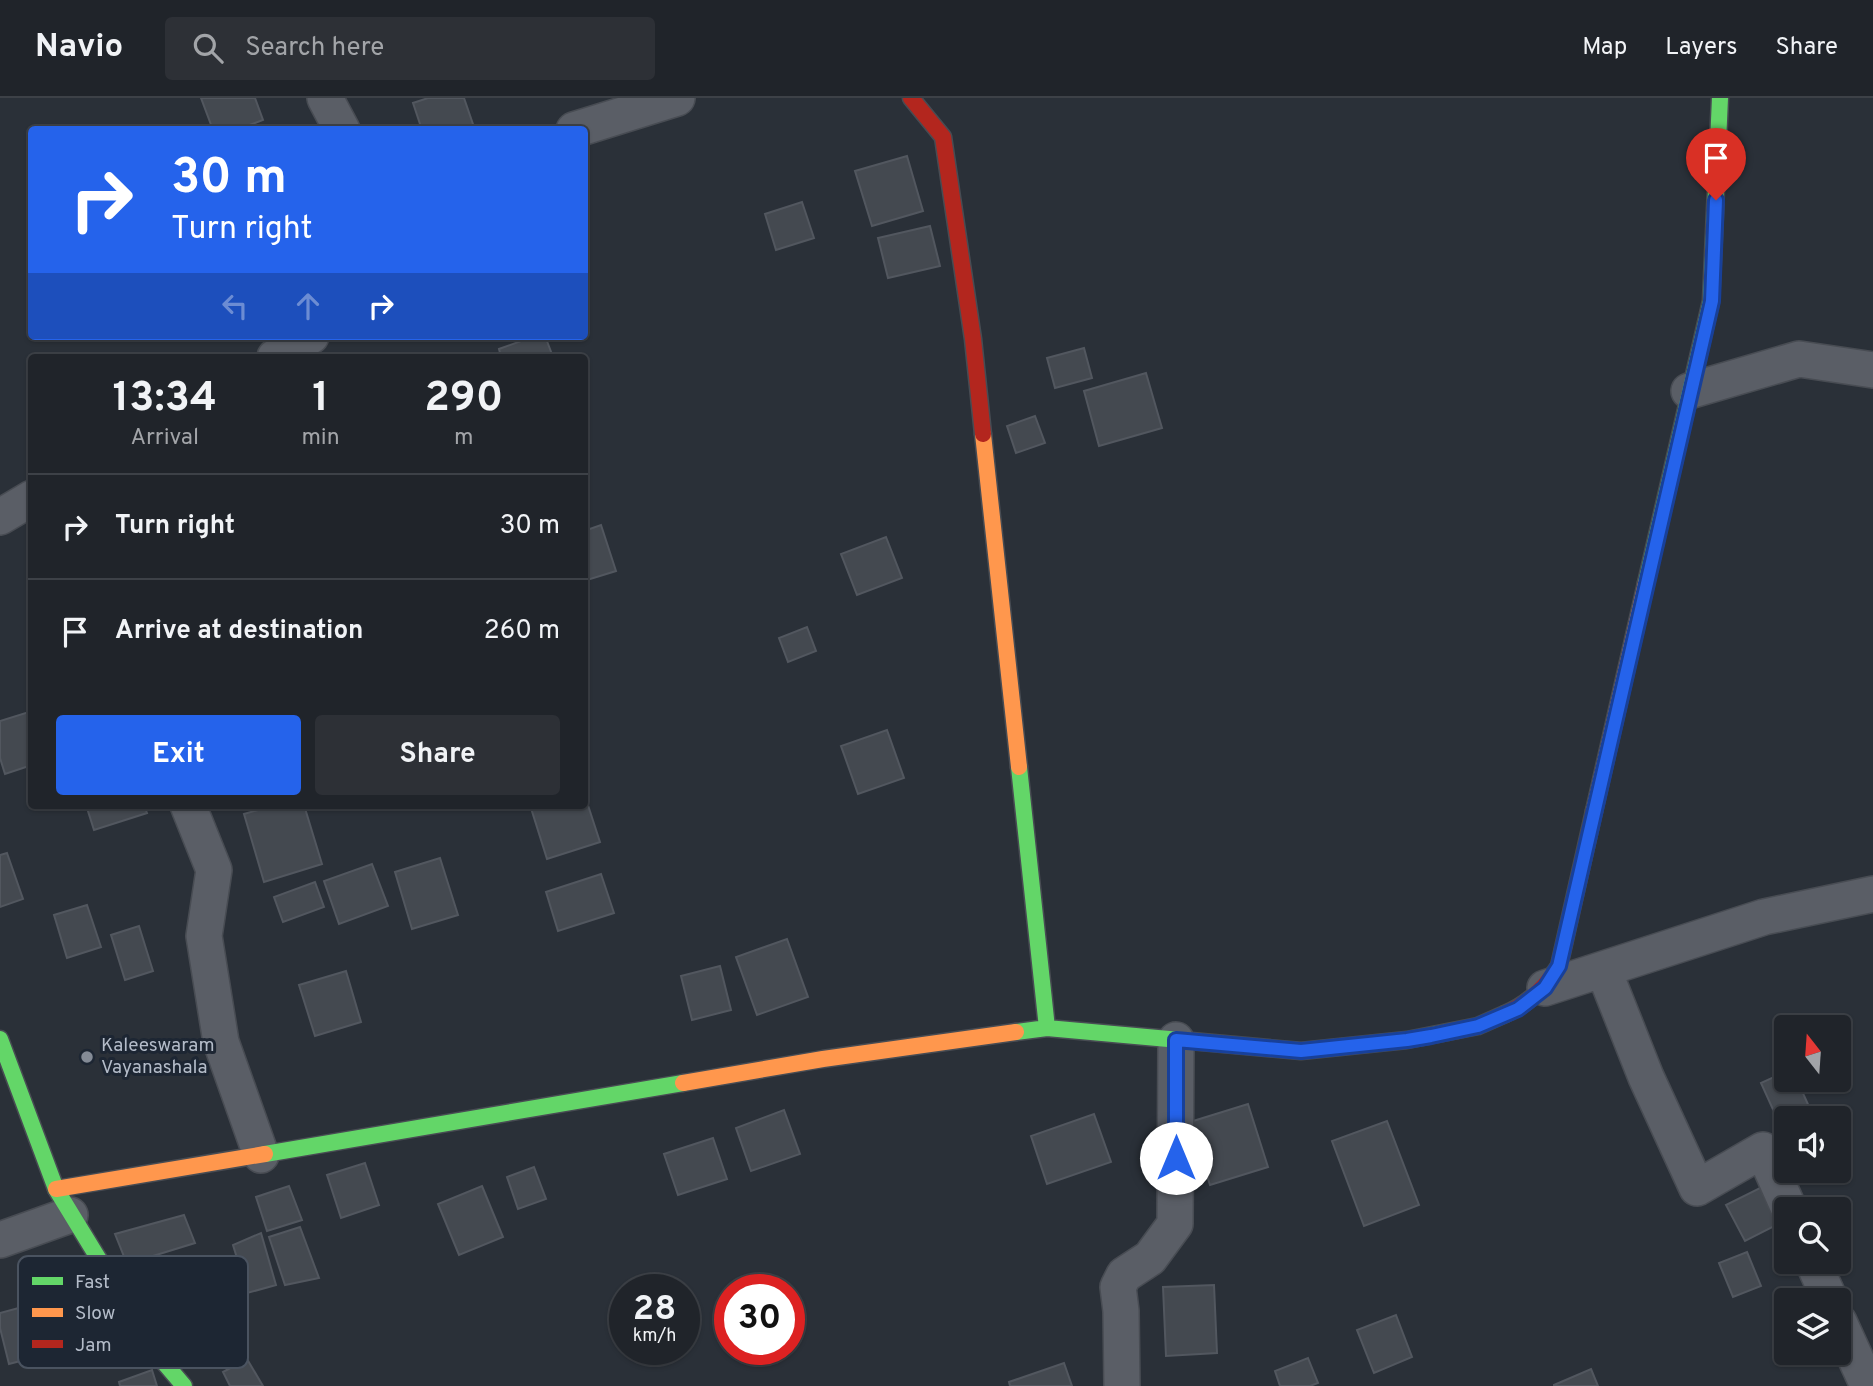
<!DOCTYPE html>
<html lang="en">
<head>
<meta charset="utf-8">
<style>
  :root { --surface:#20242a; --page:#2d3036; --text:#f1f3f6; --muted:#a2a4a8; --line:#3d4147; --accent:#2563eb }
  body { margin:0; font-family:Overpass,sans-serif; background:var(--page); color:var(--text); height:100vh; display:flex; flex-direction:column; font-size:26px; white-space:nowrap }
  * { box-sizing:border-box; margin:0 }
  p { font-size:23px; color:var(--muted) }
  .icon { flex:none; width:38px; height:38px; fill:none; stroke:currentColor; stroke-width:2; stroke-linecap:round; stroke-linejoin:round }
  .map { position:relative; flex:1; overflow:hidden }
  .panel { position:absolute; left:28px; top:256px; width:560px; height:455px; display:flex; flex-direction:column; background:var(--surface); border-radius:7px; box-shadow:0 2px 5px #0004,0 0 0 2px var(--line) }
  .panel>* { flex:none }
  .top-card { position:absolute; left:28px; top:28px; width:560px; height:214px; border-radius:7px; box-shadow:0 2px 5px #0004,0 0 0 2px var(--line); background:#2563eb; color:#fff; overflow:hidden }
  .needle { width:46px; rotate:343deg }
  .buttons { position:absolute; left:1774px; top:917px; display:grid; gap:14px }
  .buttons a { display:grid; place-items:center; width:77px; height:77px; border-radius:7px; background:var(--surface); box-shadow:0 2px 5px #0004,0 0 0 2px var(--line); font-size:35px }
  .speed { position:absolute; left:609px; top:1176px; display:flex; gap:14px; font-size:35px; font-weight:700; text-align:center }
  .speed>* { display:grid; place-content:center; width:91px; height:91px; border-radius:50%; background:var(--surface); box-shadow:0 2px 5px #0004,0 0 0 2px var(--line); line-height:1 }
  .speed small { font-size:18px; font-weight:400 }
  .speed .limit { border:10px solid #d22; background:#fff; color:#111 }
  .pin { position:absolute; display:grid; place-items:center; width:60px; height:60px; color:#fff; margin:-72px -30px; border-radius:50% 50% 50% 0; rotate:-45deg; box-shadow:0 0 7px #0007 }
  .pin .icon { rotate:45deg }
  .me { position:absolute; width:77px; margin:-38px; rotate:0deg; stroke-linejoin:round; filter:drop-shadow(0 0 5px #0008) }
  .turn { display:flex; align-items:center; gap:24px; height:147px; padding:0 28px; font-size:32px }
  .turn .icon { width:91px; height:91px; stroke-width:2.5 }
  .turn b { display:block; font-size:49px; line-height:60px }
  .lanes { display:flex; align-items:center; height:66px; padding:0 28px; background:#0003; justify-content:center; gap:35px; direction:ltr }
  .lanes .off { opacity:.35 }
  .eta { display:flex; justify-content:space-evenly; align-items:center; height:119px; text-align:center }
  .eta b { font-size:42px; font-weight:700; line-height:49px }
  .primary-button { display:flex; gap:14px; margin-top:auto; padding:14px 28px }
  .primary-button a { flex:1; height:80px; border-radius:7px; background:var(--accent); color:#fff; font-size:28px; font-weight:700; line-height:80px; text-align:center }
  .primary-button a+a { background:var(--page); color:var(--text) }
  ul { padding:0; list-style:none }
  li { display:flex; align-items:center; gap:21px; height:105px; padding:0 28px; border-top:2px solid var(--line) }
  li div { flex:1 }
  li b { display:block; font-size:26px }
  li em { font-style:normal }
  header { display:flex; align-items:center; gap:42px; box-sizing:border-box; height:98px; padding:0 35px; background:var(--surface); border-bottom:2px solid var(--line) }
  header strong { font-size:33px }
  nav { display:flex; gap:38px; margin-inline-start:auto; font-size:24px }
  .search { width:490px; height:63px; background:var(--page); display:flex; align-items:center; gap:18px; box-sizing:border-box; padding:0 24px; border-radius:7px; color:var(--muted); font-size:26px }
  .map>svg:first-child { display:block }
  .building { fill:#444950; stroke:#52575f; stroke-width:2 }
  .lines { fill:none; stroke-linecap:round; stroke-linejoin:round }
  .street-casing { stroke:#484c53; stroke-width:38 }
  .fast-casing { stroke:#484c53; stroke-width:19 }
  .slow-casing { stroke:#484c53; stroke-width:19 }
  .jam-casing { stroke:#484c53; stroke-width:19 }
  .street { stroke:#5a5e66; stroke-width:35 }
  .fast { stroke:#63d668; stroke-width:16 }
  .slow { stroke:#ff974d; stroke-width:16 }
  .jam { stroke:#b3261e; stroke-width:16 }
  .route-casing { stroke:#184099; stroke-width:18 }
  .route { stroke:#2563eb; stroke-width:12 }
  .poi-dot { fill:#848b96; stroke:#1d2633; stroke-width:2.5 }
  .labels { text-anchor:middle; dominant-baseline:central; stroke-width:6; stroke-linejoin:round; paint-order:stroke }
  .poi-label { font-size:19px; fill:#b4bcc9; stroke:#1d2633; text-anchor:start }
  .key { fill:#1d2633; stroke:#4a5360; stroke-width:2 }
  .key-label { font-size:19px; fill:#b4bcc9 }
</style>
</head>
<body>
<header>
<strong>Navio</strong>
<div class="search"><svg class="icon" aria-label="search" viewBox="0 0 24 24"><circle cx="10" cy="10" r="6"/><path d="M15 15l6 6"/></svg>Search here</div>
<nav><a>Map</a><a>Layers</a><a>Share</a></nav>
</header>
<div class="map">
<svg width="1873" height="1288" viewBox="0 0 1873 1288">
  <rect width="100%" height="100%" fill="#2a3038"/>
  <path class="building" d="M201,0h54l8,22 -27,10h-23z
    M428,0h36l11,32h-53l-9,-27z
    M907,58l16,55 -51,15 -17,-55z
    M802,104l12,36 -38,12 -11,-36z
    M930,128l10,40 -52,12 -10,-40z
    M535,238h10l8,21h-52l-2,-8z
    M1084,250l8,30 -37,10 -8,-30z
    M1146,275l16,55 -63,18 -15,-55z
    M1035,318l10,27 -29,10 -9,-27z
    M601,427l15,46 -32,10v-50z
    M886,439l16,41 -45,17 -16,-41z
    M807,529l9,24 -28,11 -9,-24z
    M32,613v54l-27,9 -5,-16v-37z
    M887,632l17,48 -46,16 -17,-48z
    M584,695l16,49 -53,17 -17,-54h54z
    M86,707h58l3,8 -53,17z
    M275,707h29l18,59 -58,18 -20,-68z
    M7,755l16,46 -23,8v-52z
    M440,760l18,57 -46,14 -17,-57z
    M372,766l16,42 -49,18 -15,-43z
    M601,776l13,39 -56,18 -12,-39z
    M315,784l9,25 -41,15 -9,-25z
    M87,807l14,42 -34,11 -13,-43z
    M139,828l14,45 -28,9 -14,-45z
    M787,841l21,58 -51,18 -21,-58z
    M720,868l11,44 -39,10 -11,-44z
    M346,873l15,51 -46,14 -16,-51z
    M1787,973v9h10l14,31 -17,7h-7v4l-7,3 -19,-42z
    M1248,1006l20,63 -58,18 -20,-63z
    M784,1012l16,44 -49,17 -15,-43z
    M1094,1016l17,48 -64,22 -16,-48z
    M1387,1023l32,84 -55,21 -32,-85z
    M713,1040l14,41 -49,16 -14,-41z
    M365,1065l14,42 -38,13 -14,-43z
    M534,1069l12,32 -28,10 -11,-32z
    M1768,1086l18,36 -41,21 -19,-36z
    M289,1088l13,34 -35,11 -11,-34z
    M482,1088l21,51 -44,18 -21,-51z
    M184,1117l11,28 -68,21 -12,-30z
    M300,1129l19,51 -34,7 -16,-48z
    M261,1135l15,52 -129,36 -15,-55 30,-6 10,31 69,-20 -8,-26z
    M1747,1154l14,34 -28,11 -14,-34z
    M1214,1187l3,68 -51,3 -3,-69z
    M52,1201l14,50 -57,15 -9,-36v-15z
    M1396,1217l16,42 -38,16 -17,-43z
    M1308,1260l10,25 -8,3h-30l-5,-15z
    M247,1261l16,27h-33l-7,-14z
    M1064,1265l8,23h-62l-1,-4z
    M1591,1271l7,17h-44v-1z
    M152,1272l5,16h-37l-1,-4z"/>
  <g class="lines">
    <g class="street-casing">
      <path id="street" d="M325,0l17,32
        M574,32l103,-32
        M275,259l36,-21
        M1689,293l110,-32 74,11
        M0,419l32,-19
        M188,707l26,65 -10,66 17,106 40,113
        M1604,873l42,106 51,111 66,-38 26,59
        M1545,890l219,-71 109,-23
        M0,1142l70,-25
        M1813,1164l17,38
        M1839,1224l26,57 8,-1
        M1122,1288l-1,-75 -3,-24 6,-12 26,-17 25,-34 1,-184"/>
    </g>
    <g class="fast-casing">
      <path id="fast" d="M1646,485l65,-282 9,-203
        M1019,669l28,261
        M1016,934l31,-4 254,23 106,-11 71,-14 27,-12
        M0,941l56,150 100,164 28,33
        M265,1056l418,-71"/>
    </g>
    <g class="slow-casing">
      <path id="slow" d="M983,336l36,333
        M1594,713l52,-228
        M683,985l140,-24 193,-27
        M56,1091l209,-35"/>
    </g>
    <g class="jam-casing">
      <path id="jam" d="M911,0l32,39 30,202 10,95
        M1505,916c24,-10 40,-26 54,-48l35,-155"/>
    </g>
    <use href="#street" class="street"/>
    <use href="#fast" class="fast"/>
    <use href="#slow" class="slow"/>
    <use href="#jam" class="jam"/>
  </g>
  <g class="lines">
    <g class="route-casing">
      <path id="route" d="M1176,1060v-118l125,11 106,-11 24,-4 47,-10 40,-17 27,-21 14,-22 153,-665 4,-101"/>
    </g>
    <use href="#route" class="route"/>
  </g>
  <circle class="poi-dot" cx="87" cy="959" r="7"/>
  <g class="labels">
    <g class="poi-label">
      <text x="101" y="948">Kaleeswaram<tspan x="101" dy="22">Vayanashala</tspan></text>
    </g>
  </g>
  <rect x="18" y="1158" width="230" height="112" rx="10" class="key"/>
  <rect x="32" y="1179" width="31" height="8" fill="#63d668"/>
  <rect x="32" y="1210" width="31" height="9" fill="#ff974d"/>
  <rect x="32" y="1242" width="31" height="8" fill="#b3261e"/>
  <g class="key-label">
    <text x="75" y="1190">Fast</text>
    <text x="75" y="1221">Slow</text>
    <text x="75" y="1253">Jam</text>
  </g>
</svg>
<div class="buttons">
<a><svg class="needle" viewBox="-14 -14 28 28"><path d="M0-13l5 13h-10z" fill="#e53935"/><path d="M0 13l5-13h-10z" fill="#a2a4a8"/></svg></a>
<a><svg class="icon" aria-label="sound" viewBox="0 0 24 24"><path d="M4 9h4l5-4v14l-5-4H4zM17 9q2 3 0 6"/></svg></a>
<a><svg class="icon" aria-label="search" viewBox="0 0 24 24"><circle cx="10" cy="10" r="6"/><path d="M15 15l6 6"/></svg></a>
<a><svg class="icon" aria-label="layers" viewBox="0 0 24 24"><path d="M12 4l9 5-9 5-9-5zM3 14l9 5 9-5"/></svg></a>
</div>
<div class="speed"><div>28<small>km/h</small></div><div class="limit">30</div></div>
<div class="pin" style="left:1716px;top:102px;background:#d93025"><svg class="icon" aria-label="arrive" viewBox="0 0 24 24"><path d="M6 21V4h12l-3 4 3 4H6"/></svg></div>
<svg class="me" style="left:1176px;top:1060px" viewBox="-20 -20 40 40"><circle r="19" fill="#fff"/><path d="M0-13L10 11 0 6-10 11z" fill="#2563eb"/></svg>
<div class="top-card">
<div class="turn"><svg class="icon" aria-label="right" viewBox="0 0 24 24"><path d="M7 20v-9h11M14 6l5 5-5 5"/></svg><div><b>30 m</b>Turn right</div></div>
<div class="lanes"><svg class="icon off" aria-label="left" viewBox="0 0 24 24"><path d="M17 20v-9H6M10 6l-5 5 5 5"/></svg><svg class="icon off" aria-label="ahead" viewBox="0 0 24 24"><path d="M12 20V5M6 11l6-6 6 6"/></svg><svg class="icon" aria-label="right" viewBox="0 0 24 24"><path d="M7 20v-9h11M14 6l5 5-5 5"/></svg></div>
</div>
<section class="panel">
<div class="eta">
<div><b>13:34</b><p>Arrival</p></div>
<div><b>1</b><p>min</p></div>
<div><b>290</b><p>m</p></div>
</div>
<ul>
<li><svg class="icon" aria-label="right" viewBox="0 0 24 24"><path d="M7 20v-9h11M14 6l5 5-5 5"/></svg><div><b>Turn right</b></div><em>30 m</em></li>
<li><svg class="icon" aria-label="arrive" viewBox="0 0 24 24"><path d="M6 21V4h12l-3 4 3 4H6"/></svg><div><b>Arrive at destination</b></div><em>260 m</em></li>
</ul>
<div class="primary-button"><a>Exit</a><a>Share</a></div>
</section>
</div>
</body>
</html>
